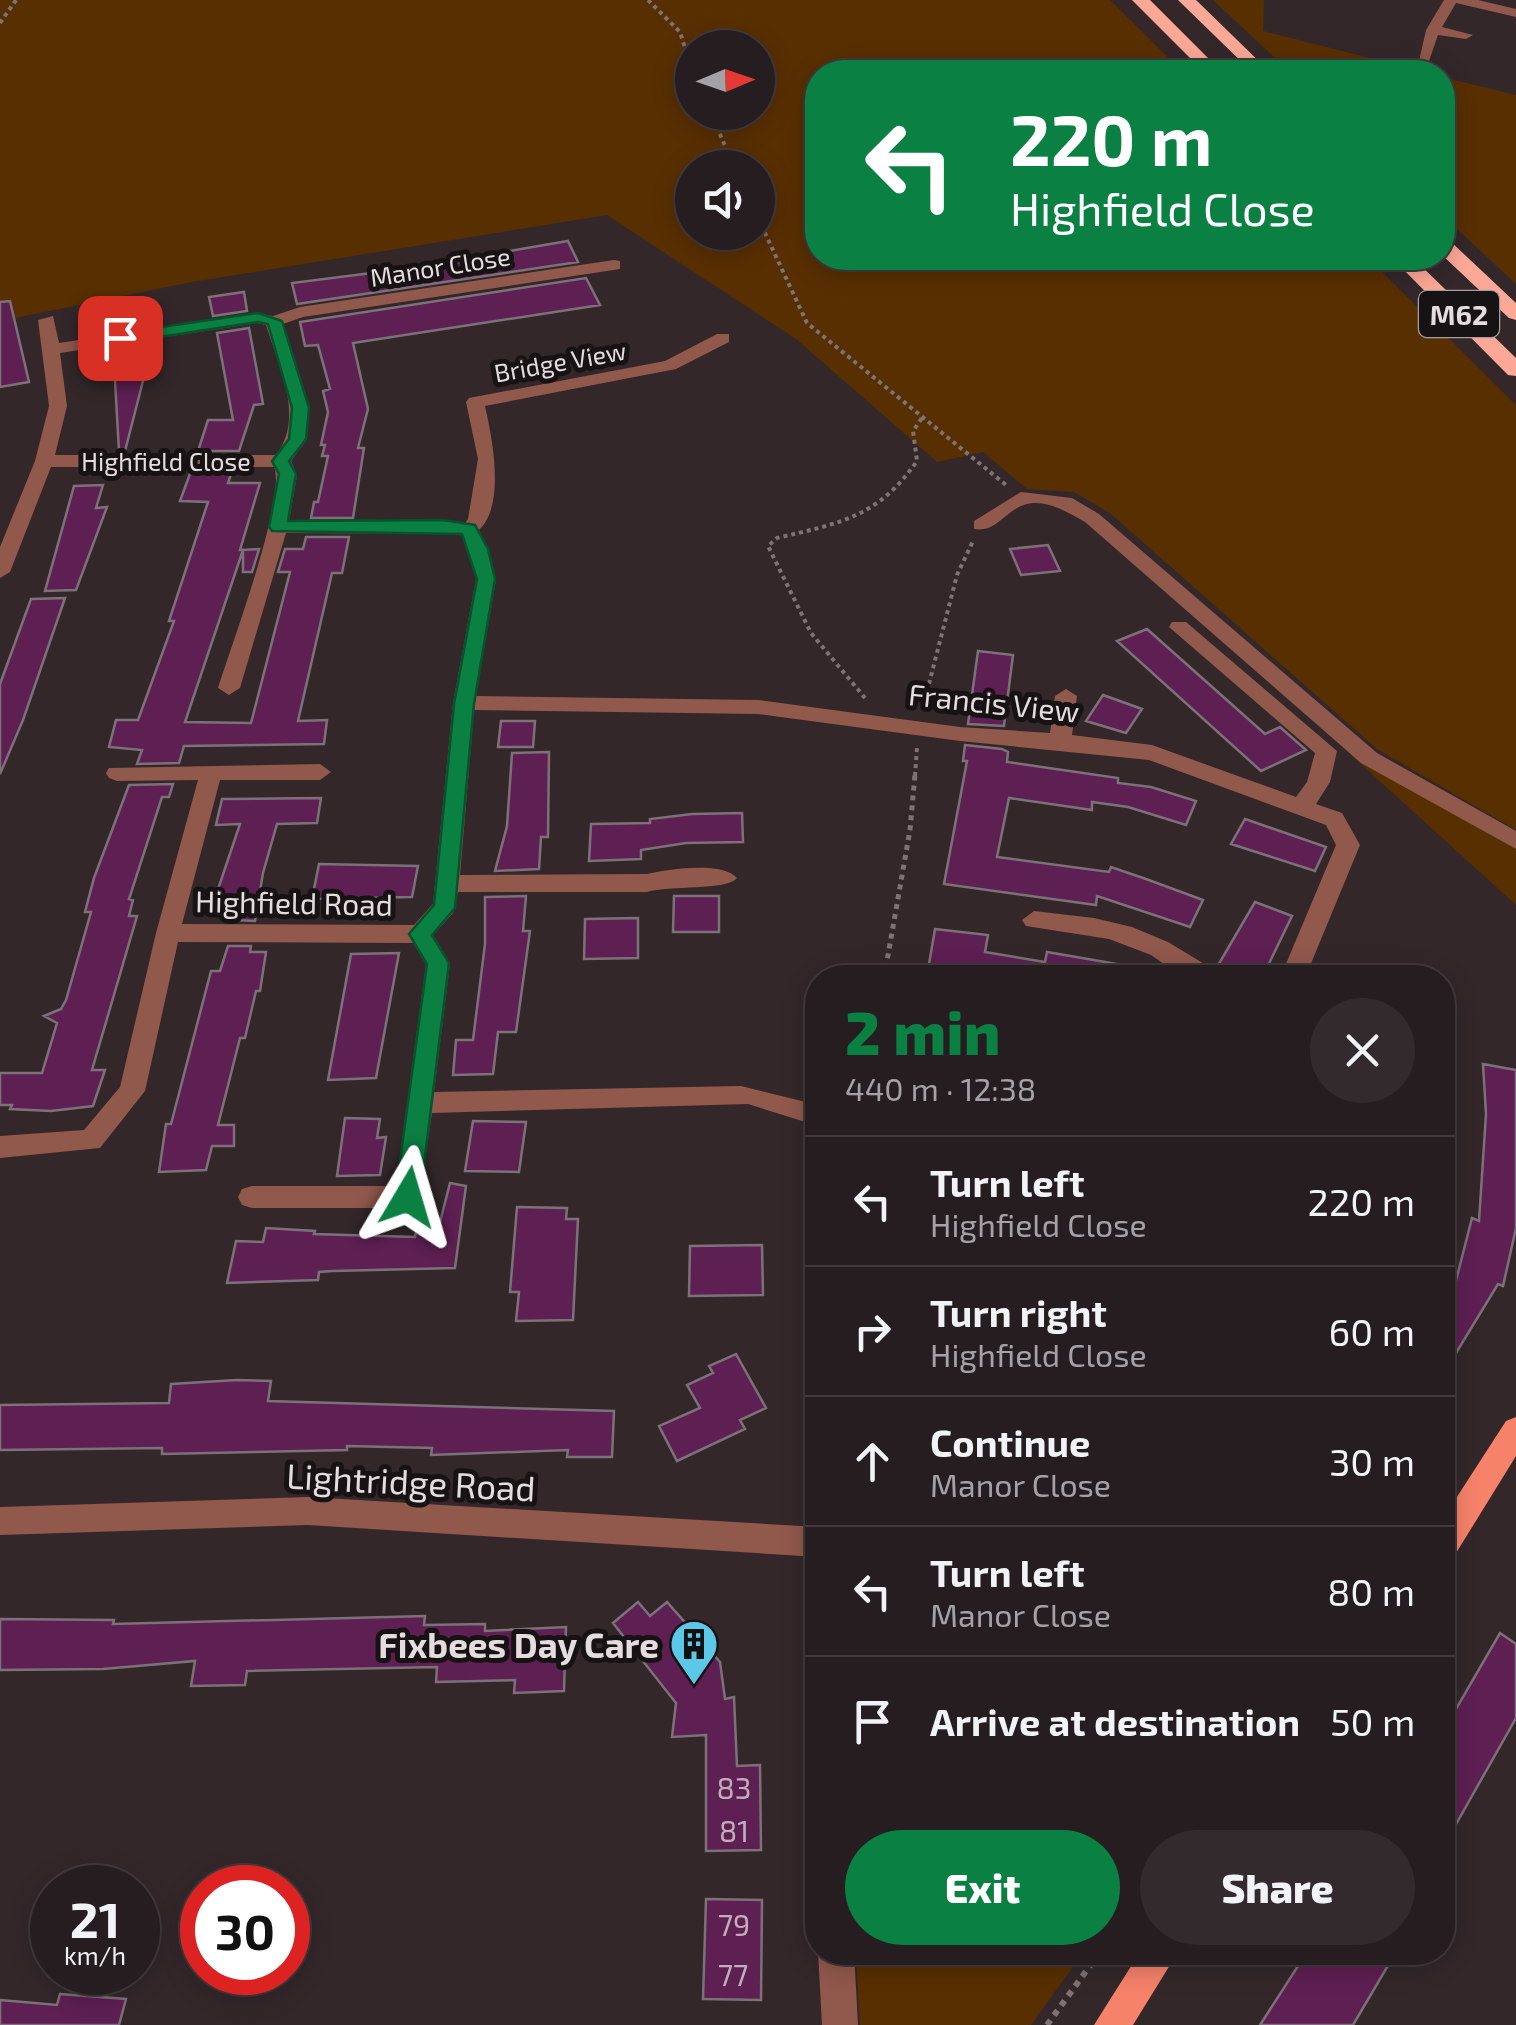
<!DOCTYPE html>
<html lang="en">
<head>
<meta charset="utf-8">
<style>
  :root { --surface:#261d20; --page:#322a2d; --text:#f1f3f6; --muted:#a4a2a5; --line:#423b3e; --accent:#0b8043 }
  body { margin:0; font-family:"Exo 2",sans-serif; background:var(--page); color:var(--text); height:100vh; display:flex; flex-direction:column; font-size:38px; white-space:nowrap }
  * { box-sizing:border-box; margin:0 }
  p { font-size:32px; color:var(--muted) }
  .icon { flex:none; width:55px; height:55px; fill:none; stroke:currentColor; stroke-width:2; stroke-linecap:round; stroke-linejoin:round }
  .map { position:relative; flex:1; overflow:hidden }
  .side { position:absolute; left:805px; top:965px; width:650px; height:1000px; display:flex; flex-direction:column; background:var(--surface); border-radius:40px; box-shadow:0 5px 25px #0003,0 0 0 2px var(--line) }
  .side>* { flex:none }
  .banner { position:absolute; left:805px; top:60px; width:650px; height:210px; border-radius:40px; box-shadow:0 5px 25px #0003,0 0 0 2px var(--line); background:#0b8043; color:#fff; overflow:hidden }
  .needle { width:65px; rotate:88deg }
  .buttons { position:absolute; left:675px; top:30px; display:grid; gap:20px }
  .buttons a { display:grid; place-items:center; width:100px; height:100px; border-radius:50%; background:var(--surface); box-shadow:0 5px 25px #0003,0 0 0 2px var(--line); font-size:50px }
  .speed { position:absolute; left:30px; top:1865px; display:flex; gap:20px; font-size:50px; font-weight:700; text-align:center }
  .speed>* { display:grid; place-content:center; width:130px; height:130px; border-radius:50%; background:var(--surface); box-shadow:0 5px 25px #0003,0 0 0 2px var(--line); line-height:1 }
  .speed small { font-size:25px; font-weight:400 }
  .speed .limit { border:15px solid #d22; background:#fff; color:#111 }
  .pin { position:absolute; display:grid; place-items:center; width:85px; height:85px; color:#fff; margin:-42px; border-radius:20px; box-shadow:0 5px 15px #0006 }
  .me { position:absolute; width:110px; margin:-55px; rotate:7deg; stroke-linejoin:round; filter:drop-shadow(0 0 8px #0008) }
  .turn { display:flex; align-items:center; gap:35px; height:210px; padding:0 40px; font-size:45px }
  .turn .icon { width:130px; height:130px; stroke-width:2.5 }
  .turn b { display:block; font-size:70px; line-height:85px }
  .round { display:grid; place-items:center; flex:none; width:105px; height:105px; border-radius:52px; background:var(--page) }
  .headline { display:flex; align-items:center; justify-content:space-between; height:170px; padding:0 40px }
  h1 { font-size:60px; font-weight:800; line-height:75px; color:var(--accent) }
  .primary-button { display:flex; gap:20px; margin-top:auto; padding:20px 40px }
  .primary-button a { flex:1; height:115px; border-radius:60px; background:var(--accent); color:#fff; font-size:40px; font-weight:800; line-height:115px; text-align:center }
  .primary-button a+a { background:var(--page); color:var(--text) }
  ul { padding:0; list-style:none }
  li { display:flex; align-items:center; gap:30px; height:130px; padding:0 40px; border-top:2px solid var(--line) }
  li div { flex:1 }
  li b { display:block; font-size:38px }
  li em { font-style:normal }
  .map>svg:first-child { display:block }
  .green { fill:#582f00; fill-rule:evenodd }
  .building { fill:#5e1f53; stroke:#7c7179; stroke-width:2.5 }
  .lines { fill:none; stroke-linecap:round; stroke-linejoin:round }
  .path-far2 { stroke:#7d7375; stroke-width:4; stroke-dasharray:4 4; stroke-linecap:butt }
  .path-far1 { stroke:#7d7375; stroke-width:5; stroke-dasharray:5 5; stroke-linecap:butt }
  .path { stroke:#7d7375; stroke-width:6; stroke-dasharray:6 6; stroke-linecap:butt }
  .minor { fill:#91584c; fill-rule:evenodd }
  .major { fill:#f6826a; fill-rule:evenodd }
  .highway { fill:#fca896; fill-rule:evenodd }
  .route { fill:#0b8043; stroke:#07532c; stroke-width:2.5 }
  .labels { text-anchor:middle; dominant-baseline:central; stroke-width:10; stroke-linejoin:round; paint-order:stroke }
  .far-street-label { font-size:25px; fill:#e4dcdd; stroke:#171213 }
  .shield { fill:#171213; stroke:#a69fa0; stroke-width:2.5 }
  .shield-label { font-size:28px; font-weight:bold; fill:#e4dcdd }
  .street-label { font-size:30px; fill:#e4dcdd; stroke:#171213 }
  .near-number-label { font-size:30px; fill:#c2adba }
  .near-street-label { font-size:35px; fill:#e4dcdd; stroke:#171213 }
  .near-poi-label { font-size:35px; font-weight:bold; fill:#e4dcdd; stroke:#171213; text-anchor:end }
</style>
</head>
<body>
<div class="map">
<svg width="1516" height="2025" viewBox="0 0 1516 2025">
  <rect width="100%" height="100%" fill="#33272a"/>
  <path class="green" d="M0,0h1110l73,72h-365v186h550l148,147v425l-139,-81 -266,-235 -37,-22 -47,-3 -44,-37 -46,10 -141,-123 -189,-124 -415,67 -192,39zM692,48h66v64h-66zM692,168h66v64h-66z
    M1213,0h51l-1,31 163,41h-136z
    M1442,77l74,18v189l-73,-68z
    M1350,754l166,95v56z
    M856,1953v-1l227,1 -52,72h-171z"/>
  <path class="building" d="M568,241l10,21 -281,42 -5,-21 207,-26 5,-5z
    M586,278l14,27 -247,38 15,66 -10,39h6l-11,70h-42l3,-16h4l10,-46h-6l3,-11h-4l7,-33 -5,-21 7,-2 -12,-44 -13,1 -5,-24z
    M244,292l3,19 -34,5 -4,-19z
    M10,301l19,81 -29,5v-85z
    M138,312l1,15 -38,6 -1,-15z
    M249,328l14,76 -9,1 -15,46h-41l10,-31h25l-16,-87z
    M140,345l3,36 -18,70h-6l-5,-88 -11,1v-14z
    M191,471h41l-4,12h32l-20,67 19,-1 -7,23h-9v-22l-58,172 66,1 39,-151h-12l7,-23h18l3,-12h43l-7,36h-10l-34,148 29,-1 -3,24 -140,2 -5,17 -42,1 5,-14 -33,-3 7,-27h22l36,-99h-5l39,-119 -28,-1z
    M103,485l-7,23 11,-1 -31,83 -31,1 29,-105z
    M1048,545l12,26 -39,4 -11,-26z
    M65,598l-42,122 -23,54v-90l31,-85z
    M1147,629l118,105 15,-7 26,23 -45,21 -144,-130z
    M978,651l35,4 -9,71 -36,-2z
    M1103,695l39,14 -16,24 -40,-12z
    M501,721h34l-2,26h-35z
    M965,745l37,4 6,3 -1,10 111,16v5l33,4 45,14 -10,24 -58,-18 -36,-5v8l-83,-12 -12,59 112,15 2,-5 35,12 57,21 -13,27 -93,-31 -1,9 -152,-21 23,-123h-4z
    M549,752l-1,85h-7l-2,32 -44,2 12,-45 5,-73z
    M173,784l-4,13h-7l-33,102 4,1 -4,16h8l-45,154h13l-12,36 -42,5 -41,-2 2,-4h-12v-32h42l15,-50 -13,-7 17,-7 5,-9 25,-88h-6l9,-34 35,-93z
    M321,798l-4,25 -40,1 -14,49 -8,48 -19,-1 2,-5 -29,1 31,-92 -24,1 6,-26z
    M742,813l1,29 -57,1 -45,7v9l-52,2 2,-37 59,-1v-4l42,-5z
    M1245,819l81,28 -11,24 -84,-27z
    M319,864l99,2 -6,31 -100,2z
    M526,896l-3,35h7l-14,101h-18l-5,42 -40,1 3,-35h17l12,-96v-47z
    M674,896h45v36h-46z
    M1255,902l37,14 -30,62h-28l-13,-5 -4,-6z
    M638,918v40l-54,1 1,-40z
    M935,929l53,6 -3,17 60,10 2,-10 70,12 -1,14h-179l1,-7 -10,-1z
    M228,946h23l-1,6h16l-6,39h-4l-11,47h-5l-22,87h16v21h-22l-6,24 -47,2 7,-48h5l40,-153h9z
    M399,953l-23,125 -48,2 23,-126z
    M1483,1064l33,6v158l-13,58 -5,-2 -56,92v-76l8,4 22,-86 7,3 7,-107z
    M345,1118l35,1 -3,19 9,-1 -6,38 -43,1z
    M473,1121l53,1 -7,50 -54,-1z
    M450,1183l16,3 -11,82 -122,3 -14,1 -1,8 -91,3 9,-42 27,1 3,-14 49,3 -1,3 101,3 1,-6 22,-1z
    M517,1207l50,1 -1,11h12l-5,101 -57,1 3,-29h-9z
    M762,1245l1,50 -74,1 1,-50z
    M736,1354l30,54 -26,12 5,9 -68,32 -18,-35 41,-18 -13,-23 26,-12 -4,-7z
    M237,1380l34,1 -3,20 346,10 -2,46h-45l1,-7 -137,5 1,-7 -85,-2v4l-185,4v-6l-162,2v-45l169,-2 2,-19z
    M638,1602l12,14 17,-14 53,60 5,37 9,-2 3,69 23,-1 1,85 -55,1v-116l-34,2 4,-34 -63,-80z
    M425,1616l-1,9 61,-1v7l81,-4 -2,64 -50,2 1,-13 -79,2 1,-15 -190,4 -2,14 -54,1 4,-25 -92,8 -103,1v-51l114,1 -1,4z
    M1500,1633l16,11v74l-74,131v-116z
    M706,1899l56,1 -1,100 -58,-1z
    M1307,1952h89l-43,73h-93z
    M60,1994l66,5 -7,26h-119v-25l57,5z"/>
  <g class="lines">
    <path class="path-far2" d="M648,0l32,32 12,38
      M0,23l16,-23
      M710,112l25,56
      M758,218l49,105 199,162
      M865,698l-54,-65 -43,-87 9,-8c64,-15 101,-21 140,-77l-4,-30 11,-16
      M923,707l34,-132 16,-34
      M915,776l2,-29"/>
    <path class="path-far1" d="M884,978l26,-148 5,-56"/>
    <path class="path" d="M1047,2025l53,-73"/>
    <path class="minor" d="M1444,0h34l38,9v8l-60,-14 -14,24 31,8 -7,4 -28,-4 -9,26h-10l7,-31z
      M614,260l6,1v8l-317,48 -20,7 26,84 -2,31 -16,22 6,14 -8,46 176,2 3,-4 10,-60 -12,-57 3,-4 196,-37 52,-27h12v8l-53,27 -191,37c7,31 21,99 -6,124l17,49 -20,117 282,4 202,27 90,6 5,-37 11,-7 11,7 -5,39 80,10 144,52 11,-15 8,-29 -146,-126 3,-5h14l151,129 -7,31 -14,22 26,9 18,32 -55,133h-25l56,-133 -10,-20 -177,-65 -189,-19 -202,-27 -284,-4 -14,165 187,-1c20,-5 77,-13 90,4 -10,13 -68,7 -90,14h-189l-5,21 -20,22 17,28 -16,129 307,-6 77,19v21l-70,-22 -316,9 -14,92 -10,3h-156l-10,-3 -4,-8 4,-8 10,-3h144l30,-222 -13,-21 -235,-1 -33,149 -45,57 -100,10v-22l84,-6 36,-43 36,-154 42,-153 -81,1 -8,-3 -3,-5 3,-5 211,-4 11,8 -11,8h-100l-38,144 232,1 19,-21 20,-201 23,-124 -14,-45 -176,-1 -46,155 -11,7 -11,-7c12,-39 69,-191 56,-221h-223l-41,105 -10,6v-31l35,-86 14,-55 -11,-86 15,-4 6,27 198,-30 16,3 27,-9zM257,323l9,2c13,42 39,92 10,130h-221l12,-49 -7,-53z
      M1021,492l51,6 27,16 278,239 139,78v18l-155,-86 -276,-241c-17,-10 -41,-24 -61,-17 -19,6 -28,28 -50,24v-8z
      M1034,911l60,7 38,9 36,15 48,29 3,7h-35l-33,-23 -42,-16 -83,-13 -4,-6z
      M308,1497l510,30v30l-510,-32 -308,10v-28z
      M818,1952h36l4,73h-36z"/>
    <path class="major" d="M1516,1417v39l-63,102 -11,4v-42l64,-99z
      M1140,1952h38l-45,73h-39z"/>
    <path class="highway" d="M1132,0h18l72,72h-18z
      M1178,0h18l74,72h-18z
      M1442,238l7,2 67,63v17l-7,-2 -67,-63z
      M1392,258h21l103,100v18l-8,-1z"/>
  </g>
  <path class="route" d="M258,313l24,8 27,87 -3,31 -17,22 7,13 -8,47 155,-1 32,5 13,24 7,30 -21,125 -19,204 -23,27 17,28 -29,234 -4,7h-17l-4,-7 32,-233 -18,-30 25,-29 20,-201 23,-125 -15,-45 -190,-3 -3,-4 10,-53 -7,-13 17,-22 3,-31 -24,-84 -10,-2 -138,21 -8,-5 8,-5z"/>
  <defs>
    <g id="building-pin" transform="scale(2.5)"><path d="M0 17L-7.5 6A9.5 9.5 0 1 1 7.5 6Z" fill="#5bc8e7" stroke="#171213"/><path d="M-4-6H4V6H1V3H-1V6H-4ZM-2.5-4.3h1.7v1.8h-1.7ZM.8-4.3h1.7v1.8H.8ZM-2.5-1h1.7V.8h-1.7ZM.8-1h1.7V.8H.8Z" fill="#111"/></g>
  </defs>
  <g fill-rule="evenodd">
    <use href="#building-pin" x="694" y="1644"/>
  </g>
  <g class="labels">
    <g class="far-street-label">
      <text transform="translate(440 266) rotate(-9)">Manor Close</text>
      <text transform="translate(560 361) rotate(-10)">Bridge View</text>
      <text x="166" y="461">Highfield Close</text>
    </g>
    <rect class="shield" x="1419" y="291" width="80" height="46" rx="8"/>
    <g class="shield-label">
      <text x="1459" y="314">M62</text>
    </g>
    <g class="street-label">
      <text transform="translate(994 702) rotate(6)">Francis View</text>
      <text transform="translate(294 902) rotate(1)">Highfield Road</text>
    </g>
    <g class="near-number-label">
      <text x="734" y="1787">83</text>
      <text x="734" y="1830">81</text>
      <text x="734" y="1924">79</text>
      <text x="733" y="1974">77</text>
    </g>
    <g class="near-street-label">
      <text transform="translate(411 1481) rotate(3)">Lightridge Road</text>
    </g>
    <g class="near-poi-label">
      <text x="659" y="1644">Fixbees Day Care</text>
    </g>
  </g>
</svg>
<div class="buttons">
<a><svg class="needle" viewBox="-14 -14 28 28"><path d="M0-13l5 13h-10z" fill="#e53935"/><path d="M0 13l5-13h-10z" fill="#a4a2a5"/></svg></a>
<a><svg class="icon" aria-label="sound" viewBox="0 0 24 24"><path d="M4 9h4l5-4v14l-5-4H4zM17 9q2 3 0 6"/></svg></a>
</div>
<div class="speed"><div>21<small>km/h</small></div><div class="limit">30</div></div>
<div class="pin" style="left:120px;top:338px;background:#d93025"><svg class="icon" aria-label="arrive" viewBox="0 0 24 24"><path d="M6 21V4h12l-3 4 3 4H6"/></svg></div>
<svg class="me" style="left:408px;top:1197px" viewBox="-20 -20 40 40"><path d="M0-17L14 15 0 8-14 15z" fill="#0b8043" stroke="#fff" stroke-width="4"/></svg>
<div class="banner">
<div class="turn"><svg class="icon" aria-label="left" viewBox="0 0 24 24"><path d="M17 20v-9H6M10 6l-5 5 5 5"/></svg><div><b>220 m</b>Highfield Close</div></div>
</div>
<section class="side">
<div class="headline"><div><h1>2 min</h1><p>440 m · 12:38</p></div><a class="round"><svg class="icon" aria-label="close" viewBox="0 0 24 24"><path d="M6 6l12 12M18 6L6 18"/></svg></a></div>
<ul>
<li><svg class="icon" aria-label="left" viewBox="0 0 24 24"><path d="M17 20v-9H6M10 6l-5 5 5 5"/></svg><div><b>Turn left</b><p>Highfield Close</p></div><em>220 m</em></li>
<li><svg class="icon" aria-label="right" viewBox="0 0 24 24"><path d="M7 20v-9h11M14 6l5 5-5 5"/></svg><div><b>Turn right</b><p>Highfield Close</p></div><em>60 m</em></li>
<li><svg class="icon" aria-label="ahead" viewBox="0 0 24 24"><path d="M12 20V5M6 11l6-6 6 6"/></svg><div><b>Continue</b><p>Manor Close</p></div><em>30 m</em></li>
<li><svg class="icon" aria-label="left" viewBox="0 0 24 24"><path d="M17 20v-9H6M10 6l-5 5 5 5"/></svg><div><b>Turn left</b><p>Manor Close</p></div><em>80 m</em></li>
<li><svg class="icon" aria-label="arrive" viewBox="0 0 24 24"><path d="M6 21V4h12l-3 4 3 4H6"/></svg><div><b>Arrive at destination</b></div><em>50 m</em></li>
</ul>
<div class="primary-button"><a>Exit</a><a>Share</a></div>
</section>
</div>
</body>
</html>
